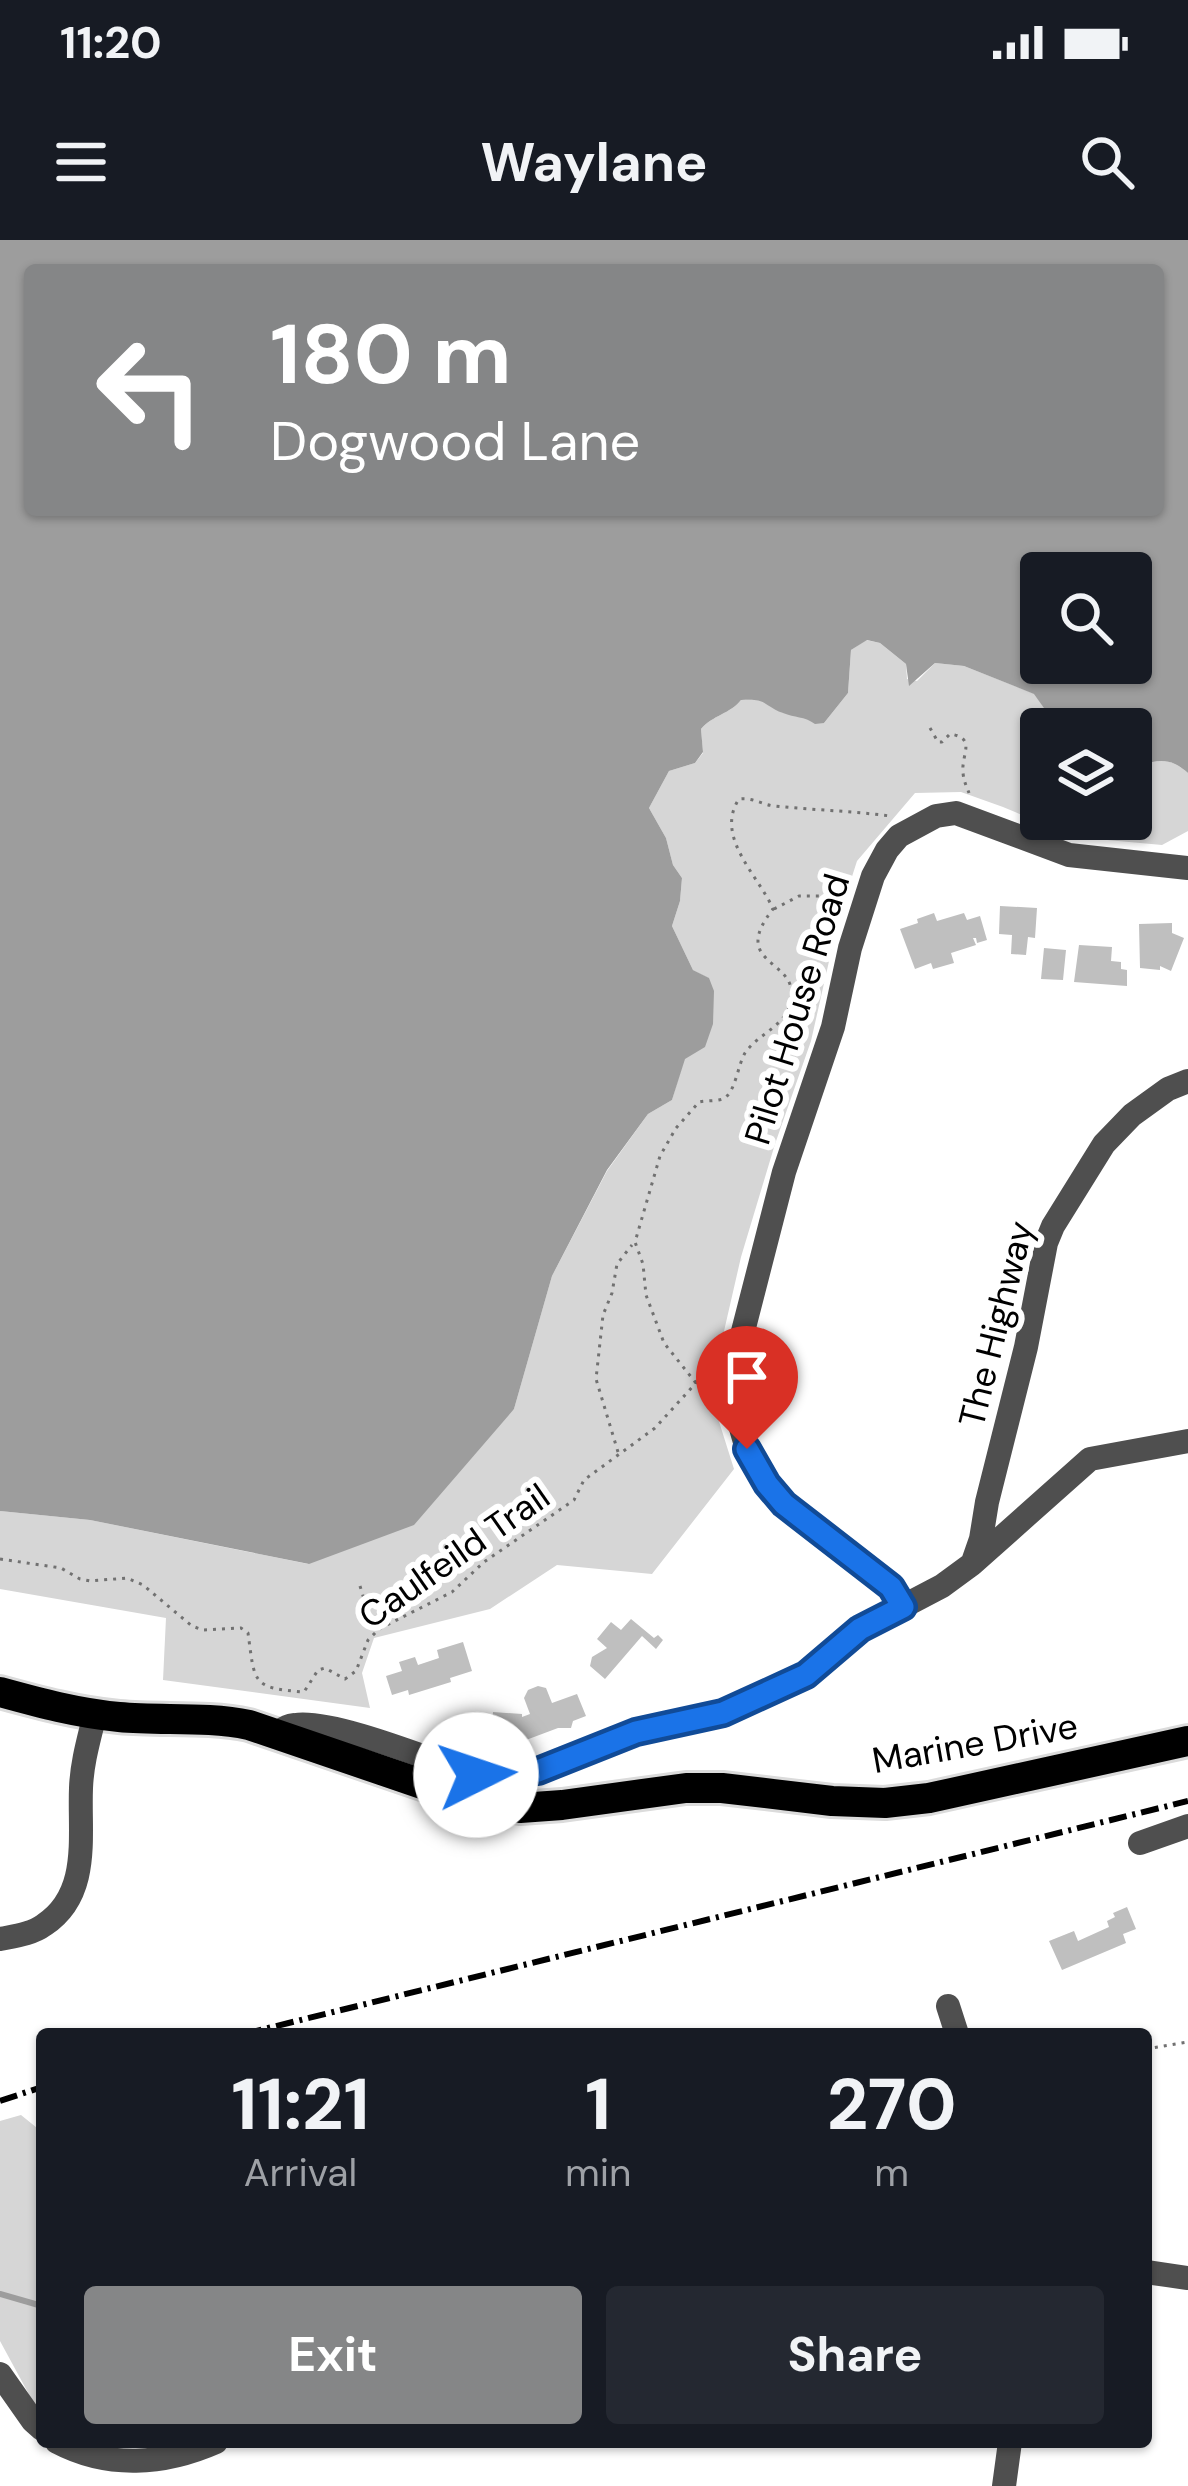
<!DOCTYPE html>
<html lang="en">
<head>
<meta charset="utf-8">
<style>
  :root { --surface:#171b24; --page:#242831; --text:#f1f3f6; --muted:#9ea1a6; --accent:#858687 }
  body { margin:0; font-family:"DM Sans",sans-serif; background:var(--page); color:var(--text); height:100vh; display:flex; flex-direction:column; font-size:45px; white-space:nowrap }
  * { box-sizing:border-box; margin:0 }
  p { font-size:39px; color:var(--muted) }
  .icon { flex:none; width:66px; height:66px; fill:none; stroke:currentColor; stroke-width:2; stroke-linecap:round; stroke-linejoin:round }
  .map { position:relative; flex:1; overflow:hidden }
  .drawer { position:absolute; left:36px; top:1788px; width:1116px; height:420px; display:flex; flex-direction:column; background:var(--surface); border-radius:12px; box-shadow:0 3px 9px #0004 }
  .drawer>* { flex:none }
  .banner { position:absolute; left:24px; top:24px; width:1140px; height:252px; border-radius:12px; box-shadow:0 3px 9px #0004; background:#858687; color:#fff; overflow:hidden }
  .buttons { position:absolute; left:1020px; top:312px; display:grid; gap:24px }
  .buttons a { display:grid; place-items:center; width:132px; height:132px; border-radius:12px; background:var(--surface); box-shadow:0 3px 9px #0004; font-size:60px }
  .pin { position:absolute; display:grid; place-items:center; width:102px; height:102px; color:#fff; margin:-123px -51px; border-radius:50% 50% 50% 0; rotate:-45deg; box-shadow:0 0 12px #0007 }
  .pin .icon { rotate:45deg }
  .me { position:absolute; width:132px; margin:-66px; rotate:86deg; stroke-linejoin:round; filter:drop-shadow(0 0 9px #0008) }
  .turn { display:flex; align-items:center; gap:42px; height:252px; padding:0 48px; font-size:54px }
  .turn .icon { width:156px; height:156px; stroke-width:2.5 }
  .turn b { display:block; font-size:84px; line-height:102px }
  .eta { display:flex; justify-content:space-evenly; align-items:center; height:204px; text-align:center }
  .eta b { font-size:72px; font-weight:700; line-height:84px }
  .primary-button { display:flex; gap:24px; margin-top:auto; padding:24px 48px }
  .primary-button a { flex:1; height:138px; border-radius:12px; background:var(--accent); color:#fff; font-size:48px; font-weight:700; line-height:138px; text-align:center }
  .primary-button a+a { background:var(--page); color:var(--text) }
  .status { display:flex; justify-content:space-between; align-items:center; height:84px; padding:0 60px; background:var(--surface); direction:ltr }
  .status svg { height:33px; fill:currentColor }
  header { display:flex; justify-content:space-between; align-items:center; height:156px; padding:0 48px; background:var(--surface); font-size:54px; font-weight:700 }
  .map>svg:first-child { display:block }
  .green { fill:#d6d6d6 }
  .water { fill:#9d9d9d; fill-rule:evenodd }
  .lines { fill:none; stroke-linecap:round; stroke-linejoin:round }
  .stream { stroke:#9d9d9d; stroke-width:6 }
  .building { fill:#bfbfbf }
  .major-casing { stroke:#dbdbdb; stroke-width:36 }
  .path { stroke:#717171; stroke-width:3; stroke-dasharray:3 6; stroke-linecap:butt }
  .minor { stroke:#4f4f4f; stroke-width:24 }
  .major { stroke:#000; stroke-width:30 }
  .rail { stroke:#000; stroke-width:6; stroke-dasharray:18 6 3 6; stroke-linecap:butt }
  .route-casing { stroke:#114b97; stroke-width:30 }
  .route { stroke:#1a73e8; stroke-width:21 }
  .labels { text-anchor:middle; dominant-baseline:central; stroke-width:12; stroke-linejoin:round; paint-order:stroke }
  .street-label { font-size:36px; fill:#000; stroke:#fff }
</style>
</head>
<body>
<div class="status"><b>11:20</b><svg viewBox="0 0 49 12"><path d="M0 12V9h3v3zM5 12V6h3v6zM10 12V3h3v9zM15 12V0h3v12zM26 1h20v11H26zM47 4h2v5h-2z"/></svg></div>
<header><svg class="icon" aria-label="menu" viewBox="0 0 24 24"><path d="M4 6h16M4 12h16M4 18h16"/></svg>Waylane<svg class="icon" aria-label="search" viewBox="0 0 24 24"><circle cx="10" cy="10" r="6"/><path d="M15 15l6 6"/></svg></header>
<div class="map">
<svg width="1188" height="2246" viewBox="0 0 1188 2246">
  <rect width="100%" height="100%" fill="#fff"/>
  <path class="green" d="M866,400l14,3 26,21 1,15 10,2 18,-18 29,3 71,28 11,17 44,15 2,3h-51v90h90v-52c23,-5 36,-13 57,6v58l-26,14 -88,-8 -71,-30 -42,-15 -46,1 -58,68 -18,56 -28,124 -36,103 -34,113 -22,96 -3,59 18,57 -82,105 -95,-9 -67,44 -116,29 -12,35 8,35 -207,-28 3,-62 -166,-29v-78l90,9 218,44 206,-155 38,-133 55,-105 41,-57 24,-14 36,-122 -15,-8 -21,-44 8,-25 2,-23 -9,-13 -7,-27 -17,-30 20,-37 26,-8 8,-10 -2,-24c12,-14 29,-15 40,-29l20,-1 20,13 43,11 24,-30 3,-43z
    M21,1875l21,17v279l-10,-11 -32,-59v-220z"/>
  <path class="water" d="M0,0h1188v533c-21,-19 -34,-11 -57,-6v-38h-39l-46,-18 -12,-17 -70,-28 -29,-3 -26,23 -3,-22 -26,-21 -13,-3 -16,10 -3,43 -24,30 -9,1c-11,-8 -20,-6 -32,-11 -21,-8 -15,-15 -42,-13 -11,14 -28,15 -40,29l2,23 -8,11 -26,8 -20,37 17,30 7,27 9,13 -2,23 -8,25 21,44 16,8 5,13 -1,33 -8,23 -20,12 -13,41 -24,14 -41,56 -55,106 -38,133 -100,116 -105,39 -219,-44 -90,-9zM30,30h1128v240h-1128zM1041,333h90v90h-90z"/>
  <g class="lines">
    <path class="stream" d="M0,2054l42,12"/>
  </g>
  <path class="building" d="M1000,666l37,2 -2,30 -7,-1 -2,18 -15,-1 1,-19 -13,-1z
    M934,673l3,8 27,-8 3,7 13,-4 7,24 -10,3 -1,-5h-3l3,7 -25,8 3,10 -21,6 -2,-6 -16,6 -15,-40 18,-6 -1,-4z
    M1172,683v10l12,5 -13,33 -11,-5v4l-20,-2 -1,-44z
    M1079,705l33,2 -1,14 10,1v7l6,1v16l-53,-4z
    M1044,708l22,2 -3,30 -22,-1z
    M631,1379l23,19 4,-3 5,5 -7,9 -14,-13 -37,43 -15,-13 2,-9 15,-9 -10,-9 14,-17 10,8z
    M463,1402l9,29 -22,7 1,4 -42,13 -1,-5 -16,5 -6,-19 16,-5 -3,-9 16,-5 3,8 21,-7 -2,-8z
    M538,1446l8,2 6,15 25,-9 9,22 -13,5 -2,7h-13l-32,12 -1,-3 -34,-2 2,-23 29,2v3l8,-3 -6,-16 4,-8z
    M1127,1667l9,22 -13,5 3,9 -64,27 -13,-29 25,-10 4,10 31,-14 -2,-6 8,-4 -2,-4z"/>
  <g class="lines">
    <g class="major-casing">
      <path id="major" d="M0,1452c40,11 77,21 119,25 43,4 87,-1 130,8l217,74 54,9 42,-3 124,-17h36l110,13 53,2 44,-5 259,-57"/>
    </g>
    <path class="path" d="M930,488l8,14h4l8,-8c27,4 11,20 13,39 1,9 3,12 6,20
      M1131,577l1,25
      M1024,578l4,-11 8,-2 5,-5
      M774,669l25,-13h34l11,-4
      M696,1143l-32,-40 -18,-48 -3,-31 -8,-22 25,-86 16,-28 23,-26c8,-2 21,0 27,-5 10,-9 12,-32 19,-44 13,-20 45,-28 47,-57 1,-38 -62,-32 -19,-87 -14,-33 -59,-72 -34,-110 14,-2 23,6 36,7 38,4 77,5 115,10
      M618,1212l-22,-73 7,-64 9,-22 5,-29 15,-19
      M0,1319l61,9 19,11 10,2 37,-3 16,7 49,41 11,4 38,-2 7,5c7,50 3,55 56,59l14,-22 7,-2 20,11 11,-8 12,-31 11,-11 73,-37 32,-30 90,-62 10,-20 71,-52 60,-66
      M360,1346l8,26 10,16
      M1146,1809l42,-7"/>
    <path class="minor" d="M973,1322l8,-23 6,-37 39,-155 20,-104 7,-17 51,-82 28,-29 36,-26 20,-8
      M903,1367l-12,-20 -116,-92 -28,-46 -14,-48 7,-58 44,-171 49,-145 17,-79 23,-72 14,-26 12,-14 37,-20 20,-3 113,42 119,13
      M277,1493c8,-5 9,-7 18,-8 38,-6 141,37 181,50h32l30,-4 57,-25 41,-13 75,-15 60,-25 35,-18 54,-46 82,-43 30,-22 118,-105 98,-18
      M1140,1603l48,-17
      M0,1699c15,-3 32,-5 44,-14 47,-31 35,-89 37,-137 1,-26 8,-49 14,-74
      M948,1766l9,28
      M1146,2032l42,6
      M0,2134l33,47 9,8
      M57,2202c51,27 107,23 159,0
      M1004,2246l6,-44"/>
    <use href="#major" class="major"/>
    <path class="rail" d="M244,1794l944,-233
      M0,1861l42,-14"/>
  </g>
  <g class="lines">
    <g class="route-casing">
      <path id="route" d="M476,1535h32l30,-4 98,-39 87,-19 83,-38 54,-46 43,-22 -12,-20 -107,-83 -17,-20 -20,-35"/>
    </g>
    <use href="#route" class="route"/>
  </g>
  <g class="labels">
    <g class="street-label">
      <text transform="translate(797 769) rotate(-73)">Pilot House Road</text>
      <text transform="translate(996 1084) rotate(-76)">The Highway</text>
      <text transform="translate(454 1316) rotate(-35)">Caulfeild Trail</text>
      <text transform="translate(975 1503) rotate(-10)">Marine Drive</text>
    </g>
  </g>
</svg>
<div class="buttons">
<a><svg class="icon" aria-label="search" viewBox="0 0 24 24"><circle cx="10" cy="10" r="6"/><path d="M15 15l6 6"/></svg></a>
<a><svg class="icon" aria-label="layers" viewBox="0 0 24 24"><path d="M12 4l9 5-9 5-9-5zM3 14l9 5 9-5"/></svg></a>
</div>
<div class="pin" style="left:747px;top:1209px;background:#d93025"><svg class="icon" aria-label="arrive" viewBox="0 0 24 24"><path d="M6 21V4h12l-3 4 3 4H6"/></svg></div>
<svg class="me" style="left:476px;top:1535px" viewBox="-20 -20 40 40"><circle r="19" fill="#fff"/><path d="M0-13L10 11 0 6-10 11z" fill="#1a73e8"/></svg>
<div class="banner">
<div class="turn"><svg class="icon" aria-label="left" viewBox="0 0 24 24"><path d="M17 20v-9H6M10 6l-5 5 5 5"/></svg><div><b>180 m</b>Dogwood Lane</div></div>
</div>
<section class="drawer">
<div class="eta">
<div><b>11:21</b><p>Arrival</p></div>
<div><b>1</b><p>min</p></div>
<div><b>270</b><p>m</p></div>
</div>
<div class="primary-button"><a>Exit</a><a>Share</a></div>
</section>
</div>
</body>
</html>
